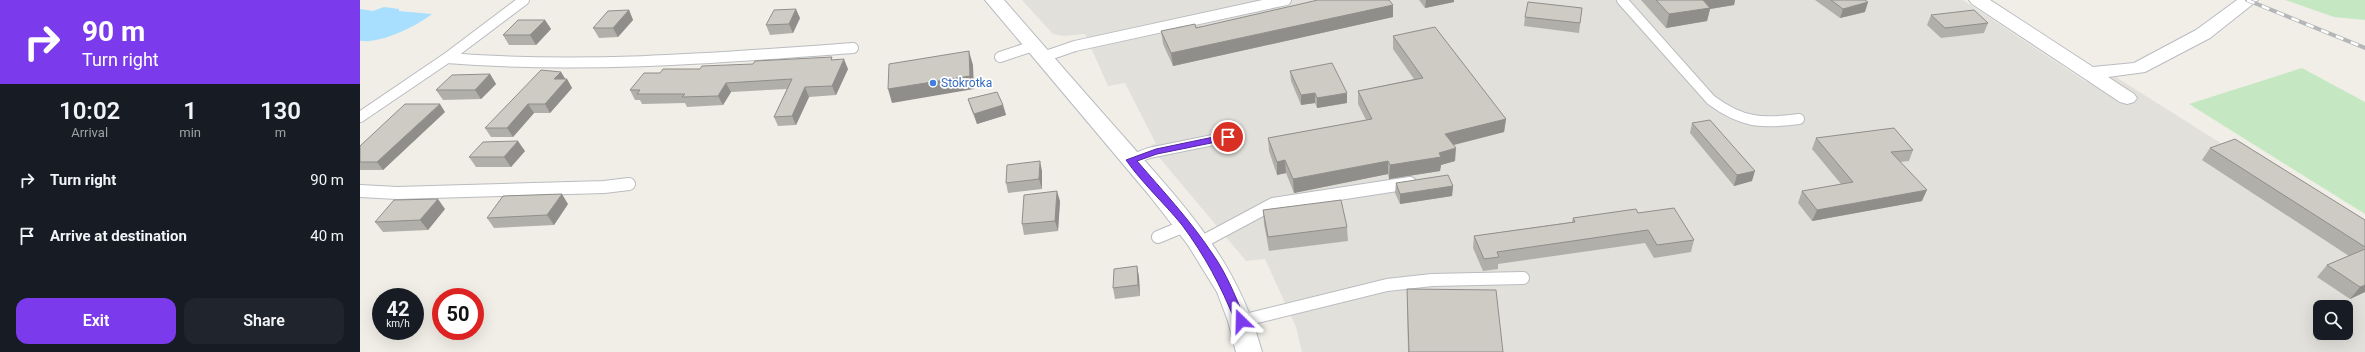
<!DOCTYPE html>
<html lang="en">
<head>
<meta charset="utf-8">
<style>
  :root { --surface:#171b24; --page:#20242c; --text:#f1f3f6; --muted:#9ea1a6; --accent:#7c3aed }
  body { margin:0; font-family:Roboto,sans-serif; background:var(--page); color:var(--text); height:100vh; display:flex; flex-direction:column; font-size:15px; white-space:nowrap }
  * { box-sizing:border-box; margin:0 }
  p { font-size:13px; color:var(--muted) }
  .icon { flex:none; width:22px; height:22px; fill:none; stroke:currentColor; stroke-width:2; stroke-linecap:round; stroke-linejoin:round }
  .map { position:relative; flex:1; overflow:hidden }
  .panel { display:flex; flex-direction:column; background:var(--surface); width:360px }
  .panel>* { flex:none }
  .hud { background:#7c3aed; color:#fff; overflow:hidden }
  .tools { position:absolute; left:1953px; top:300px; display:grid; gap:8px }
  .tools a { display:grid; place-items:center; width:40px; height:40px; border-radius:8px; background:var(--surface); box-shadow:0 4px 16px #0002; font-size:20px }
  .speed { position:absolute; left:12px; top:288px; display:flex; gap:8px; font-size:20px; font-weight:700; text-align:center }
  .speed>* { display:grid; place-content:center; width:52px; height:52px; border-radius:50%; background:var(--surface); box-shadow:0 4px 16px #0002; line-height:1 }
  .speed small { font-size:10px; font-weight:400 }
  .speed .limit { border:6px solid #d22; background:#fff; color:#111 }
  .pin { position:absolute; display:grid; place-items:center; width:34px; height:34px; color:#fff; margin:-17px; border:2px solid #fff; border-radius:50%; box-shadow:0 1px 4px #0007 }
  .me { position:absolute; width:44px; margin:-22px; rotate:338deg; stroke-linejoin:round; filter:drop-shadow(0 0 3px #0008) }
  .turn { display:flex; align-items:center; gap:14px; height:84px; padding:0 16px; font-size:18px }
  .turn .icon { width:52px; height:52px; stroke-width:2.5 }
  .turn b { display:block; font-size:28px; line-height:34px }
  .eta { display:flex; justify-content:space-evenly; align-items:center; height:68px; text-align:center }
  .eta b { font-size:24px; font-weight:600; line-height:28px }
  .cta { display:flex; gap:8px; margin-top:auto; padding:8px 16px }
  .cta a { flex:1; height:46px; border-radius:12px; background:var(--accent); color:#fff; font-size:16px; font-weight:600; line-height:46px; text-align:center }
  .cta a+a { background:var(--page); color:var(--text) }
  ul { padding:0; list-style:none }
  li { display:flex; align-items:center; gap:12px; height:56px; padding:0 16px }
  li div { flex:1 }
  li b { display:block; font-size:15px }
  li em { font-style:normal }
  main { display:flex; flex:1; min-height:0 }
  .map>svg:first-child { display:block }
  .industrial { fill:#e2e0db; fill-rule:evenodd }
  .green { fill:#c5e8c3 }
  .water { fill:#a8dfff }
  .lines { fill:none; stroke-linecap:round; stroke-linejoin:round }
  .lane-far1-casing { stroke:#b9bcc0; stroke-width:12 }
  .lane-casing { stroke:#b9bcc0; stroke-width:14 }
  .street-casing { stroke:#b9bcc0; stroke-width:2 }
  .secondary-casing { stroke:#b8bcc0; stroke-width:2 }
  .lane-far1 { stroke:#fff; stroke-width:10 }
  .lane { stroke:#fff; stroke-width:12 }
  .street { fill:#fff; fill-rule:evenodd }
  .secondary { fill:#fff; fill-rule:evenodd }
  .rail-casing { stroke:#b5b6b7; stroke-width:4 }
  .rail { stroke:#fff; stroke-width:2.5; stroke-dasharray:8; stroke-linecap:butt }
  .wall { fill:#b1afa9 }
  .shaded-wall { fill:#908e8a }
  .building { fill:#cecbc5; stroke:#908e8a }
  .route { fill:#7c3aed; stroke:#51269a }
  .shop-dot { fill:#3f7fe0; stroke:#fff; stroke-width:1.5 }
  .labels { text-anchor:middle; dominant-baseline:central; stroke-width:3.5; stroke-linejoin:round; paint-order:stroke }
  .shop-label { font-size:12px; fill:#366cbe; stroke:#fff; text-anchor:start }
</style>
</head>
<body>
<main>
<section class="panel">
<div class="hud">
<div class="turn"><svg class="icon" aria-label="right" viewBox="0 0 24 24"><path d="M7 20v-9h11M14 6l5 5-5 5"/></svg><div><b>90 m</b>Turn right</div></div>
</div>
<div class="eta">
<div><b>10:02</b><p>Arrival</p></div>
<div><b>1</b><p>min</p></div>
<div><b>130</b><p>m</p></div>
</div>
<ul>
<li><svg class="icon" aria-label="right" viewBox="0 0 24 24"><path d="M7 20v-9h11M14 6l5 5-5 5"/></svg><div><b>Turn right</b></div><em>90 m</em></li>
<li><svg class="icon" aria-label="arrive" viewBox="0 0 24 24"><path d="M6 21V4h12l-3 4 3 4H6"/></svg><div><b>Arrive at destination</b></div><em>40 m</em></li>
</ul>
<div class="cta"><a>Exit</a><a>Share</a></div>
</section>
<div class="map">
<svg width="2005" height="352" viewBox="0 0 2005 352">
  <rect width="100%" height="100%" fill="#f1eee7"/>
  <path class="industrial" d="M662,0h941l123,82 25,-8 254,160v118h-1063l-6,-25 -31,-68 -19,2 -88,-105 -7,-11 5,-1 -31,-61 -17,3 -23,-52 -22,2 -10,-2zM1960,307h26v26h-26z"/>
  <path class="green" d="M1925,0h80v20l-31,-3z
    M1942,68l63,34v112l-176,-110z"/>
  <path class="water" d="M24,7l15,2v2l33,3c-16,12 -42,25 -63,27 -4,1 -5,-1 -9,0v-32l13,2z"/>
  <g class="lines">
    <g class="lane-far1-casing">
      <path id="lane-far1" d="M1262,0l89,100c31,23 51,24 88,19
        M640,57l33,-11
        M683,57l32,-11 211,-46
        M87,58c135,11 271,0 406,-10
        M0,117l87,-59 77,-58
        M771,160l18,-7 79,-16"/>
    </g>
    <g class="lane-casing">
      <path id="lane" d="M771,160l2,-1
        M0,191l37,2 207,-6 25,-3
        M798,237l29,-12
        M840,243l73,-39 137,-21
        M881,321l146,-36 45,-5 91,-2"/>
    </g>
    <g class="street-casing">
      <path id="street" d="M1609,0h21l103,67 41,-4 62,-33 41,-30h21l-48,38 -65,34 -37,5 26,17 3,4 -3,4 -7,2 -7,-2 -148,-98z"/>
    </g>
    <g class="secondary-casing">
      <path id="secondary" d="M625,0h19c40,46 80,92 120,137 61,70 113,122 138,215h-26l-8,-31 -11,-29 -29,-47 -39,-50z"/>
    </g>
    <use href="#lane-far1" class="lane-far1"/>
    <use href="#lane" class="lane"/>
    <use href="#street" class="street"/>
    <use href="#secondary" class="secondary"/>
    <g class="rail-casing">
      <path id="rail" d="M1887,0l118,48"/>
    </g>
    <use href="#rail" class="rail"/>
  </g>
  <path class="wall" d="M1059,0h35v2l-29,6z
    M1281,0h94l-1,5 -24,4 -3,12 -41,7z
    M1455,0h50v12l-25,6z
    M1033,5v12l-220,49 -10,-22 -2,-13z
    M1222,8l-3,25 -55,-7 1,-9z
    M269,10l4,10 -15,17 -19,1 -6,-10z
    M1571,15l57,8 -4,10 -43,5 -14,-13z
    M440,18l-7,15 -23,2 -4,-10z
    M185,20l6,9 -15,16h-27l-6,-10z
    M1033,36l113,83 -2,13 -50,13 1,16 -14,4 -1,6 -51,8 -1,-5 -94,19 -8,-20 -9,2 -8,-24 -1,-13 98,-18 -8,-16v-13l56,-12 -21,-30z
    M393,64l95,5 -12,26 -27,2 -13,28 -18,1 -4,-9 13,-28 -56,3 -8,13 -36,2 -2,-4 -43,1 -2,-4h-5l-5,-10 30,-17z
    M930,71l57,32 -30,5 -2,-5 -14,2 -10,-24z
    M201,72l4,7h2l5,9 -22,25h-16l-21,24h-22l-6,-9z
    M130,74l6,10 -15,15 -38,1 -7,-10z
    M608,99l35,6 3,10 -29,9 -6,-15z
    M85,112l-62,58h-23v-24z
    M1332,123l60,58 -18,5 -44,-53z
    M1456,138l97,12 -4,11 -9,1 22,39 -110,20 -14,-18 4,-12 39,-7 -29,-35z
    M1850,148l155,72v72l-15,7 -33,-22 10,-12 22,-9 -147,-96z
    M165,151l-14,16h-35l-7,-10z
    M682,171v18l-34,4 -2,-10z
    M1036,183l57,3 -1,10 -52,8 -5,-11z
    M700,201l-2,30 -34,4 -2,-11z
    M208,204l-14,21 -60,3 -7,-10z
    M85,209l-17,21 -45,2 -8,-10z
    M903,210l84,17 1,14 -79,10 -5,-27z
    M1278,213l56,27 -3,12 -37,6 -9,-15 -147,21v5l-15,2 -10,-23 1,-12 98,-14 1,-4z
    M777,266l2,11 1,19 -25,3 -2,-11z
    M1047,289l96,63h-95l-1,-48z"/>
  <path class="shaded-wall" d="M1066,0h28v2l-29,6z
    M1341,0h34l-1,5 -24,4 -3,12 -41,7 3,-14z
    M1508,2l-3,10 -25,6 3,-9z
    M1033,5v12l-220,49 -2,-13z
    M436,9l4,9 -7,15 -4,-9z
    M269,10l4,10 -15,17 -5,-9z
    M185,20l6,9 -15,16 -6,-10z
    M609,51l4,14 1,24 -82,14 -4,-14z
    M484,59l4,10 -12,26 -4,-9z
    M201,72l5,8 1,-1 5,9 -22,25 -5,-9 9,-25z
    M130,74l6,10 -15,15 -6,-9z
    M366,83l5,9 -8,13 -5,-9z
    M445,87l4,10 -13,28 -4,-9z
    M955,93v10l-14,2v-10z
    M987,93v10l-30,5v-10z
    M80,104l5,8 -62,58 -6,-8z
    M168,104l6,9 -21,24 -6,-9z
    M643,105l3,10 -29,9 -3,-10z
    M1146,119l-2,13 -59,15v-13z
    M158,141l7,10 -14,16 -7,-10z
    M1096,148l-1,13 -14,4 -1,6 -51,8 1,-14z
    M925,160l1,13 -9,2v-13z
    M680,161l2,10v18l-3,-10z
    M1028,161v13l-94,19 -1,-14z
    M1395,171l-3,10 -18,5 3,-11z
    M1093,186l-1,10 -52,8v-10z
    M1567,190l-5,11 -110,20 5,-11z
    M697,191l3,10 -2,30 -3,-10z
    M202,194l6,10 -14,21 -7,-10z
    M78,199l7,10 -17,21 -8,-10z
    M777,266l2,11 1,19 -2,-11z
    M2005,285v7l-15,7 10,-12z"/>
  <path class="building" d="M958,0h71l4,5 -222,48 -10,-22 34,-7 1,4z
    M1296,0h47l7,8 -41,6z
    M1471,0h34l3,2 -25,7z
    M1168,2l54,6 -2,15 -55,-6z
    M436,9l-7,15 -23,1 8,-15z
    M269,10l-16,18h-20l15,-17z
    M1614,10l14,13 -43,5 -14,-13z
    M158,20h27l-15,15h-27z
    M1075,27l71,92 -61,15 11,14 -17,5 2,4 -51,8 -2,-4 -95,18 -8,-19 -8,2 -9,-24 104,-19 -14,-28 65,-13 -30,-42z
    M609,51l1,25 -82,13 1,-25z
    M472,57l-1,3 13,-1 -12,27 -27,1 -13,29 -18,1 18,-38 -66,4 -8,13 -36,1 3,-3h-48l3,-4h-10l14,-17h16l3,-4h37l2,-3 51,-2 2,-3z
    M972,63l15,30 -30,5 -2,-5 -14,2 -11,-24z
    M181,70l20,2 -7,7h13l-22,25h-17l-21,24h-22z
    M130,74l-15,16h-39l16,-15z
    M637,92l6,13 -29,9 -6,-15z
    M45,104h35l-63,58h-17v-16z
    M1350,120l45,51 -18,4 -45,-52z
    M1534,128l19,22 -22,2 36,38 -110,20 -15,-19 51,-9 -37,-44z
    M1875,139l130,81v27l-155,-99z
    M158,141l-14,16h-35l14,-15z
    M680,161l-1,18 -33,4 1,-18z
    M1088,175l5,11 -53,8 -4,-11z
    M697,191l-2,30 -33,3 2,-29z
    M202,194l-15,21 -60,3 16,-22z
    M78,199l-18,21 -45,2 19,-22z
    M981,200l6,27 -79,10 -5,-27z
    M1314,208l20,32 -37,5 -9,-15 -151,22 2,5 -15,2 -10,-23 101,-14 -2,-4 63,-9 2,4z
    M2005,249v36l-5,2 -33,-22z
    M777,266l1,19 -25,3 1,-19z
    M1047,289l89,1 7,62h-94z"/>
  <path class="route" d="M868,134l4,3 -1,2 -74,15 -20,7c26,30 53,59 75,92 15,21 24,45 34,68l-5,4 -6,-4c-14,-35 -30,-65 -53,-96 -18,-22 -40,-42 -56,-65l30,-11z"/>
  <circle class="shop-dot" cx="573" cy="83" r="4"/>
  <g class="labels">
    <g class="shop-label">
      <text x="581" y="83">Stokrotka</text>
    </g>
  </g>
</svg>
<div class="tools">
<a><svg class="icon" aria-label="search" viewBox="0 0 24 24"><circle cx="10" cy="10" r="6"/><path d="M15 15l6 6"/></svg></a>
</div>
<div class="speed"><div>42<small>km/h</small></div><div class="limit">50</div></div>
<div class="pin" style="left:868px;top:137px;background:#d93025"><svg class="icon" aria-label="arrive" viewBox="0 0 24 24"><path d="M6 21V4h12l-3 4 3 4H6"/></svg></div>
<svg class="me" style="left:881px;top:321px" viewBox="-20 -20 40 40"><path d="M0-17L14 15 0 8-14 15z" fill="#7c3aed" stroke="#fff" stroke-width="4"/></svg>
</div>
</main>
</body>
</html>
